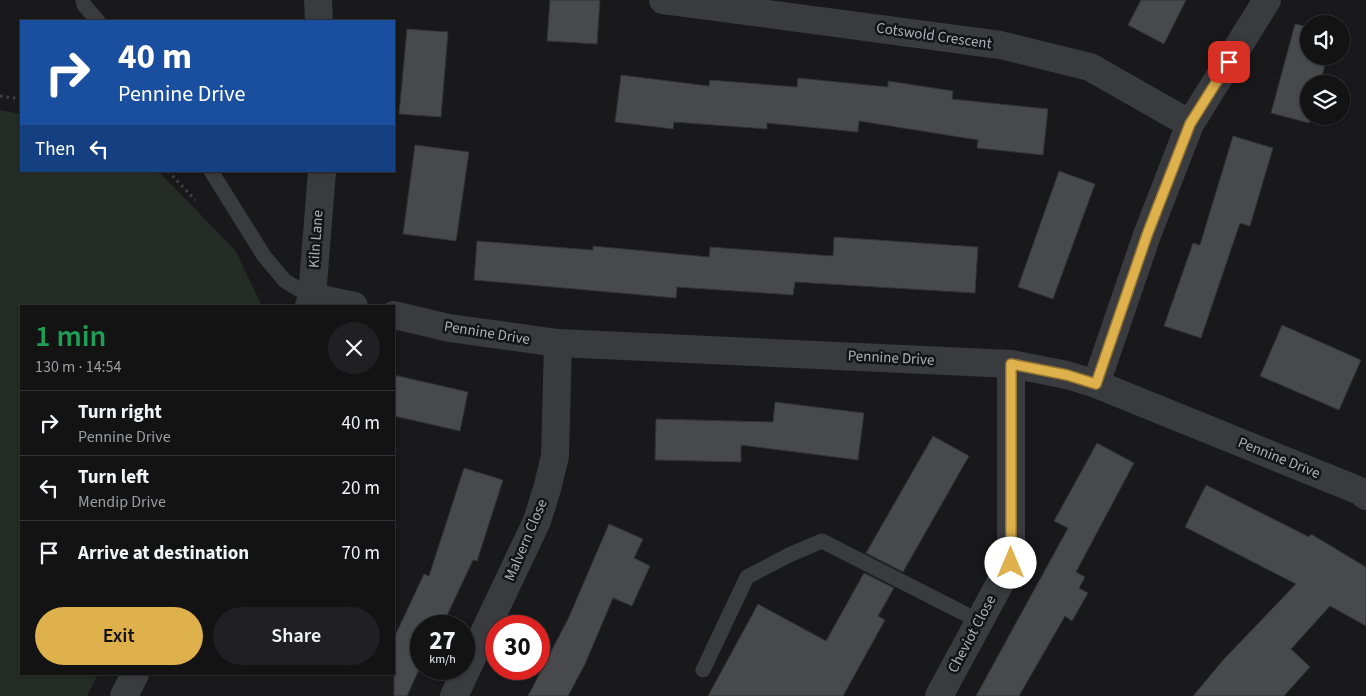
<!DOCTYPE html>
<html lang="en">
<head>
<meta charset="utf-8">
<style>
  :root { --surface:#131314; --page:#202022; --text:#f1f3f6; --muted:#9d9ea0; --line:#323234; --accent:#dfb14c }
  body { margin:0; font-family:"Source Sans 3",sans-serif; background:var(--page); color:var(--text); height:100vh; display:flex; flex-direction:column; font-size:19px; white-space:nowrap }
  * { box-sizing:border-box; margin:0 }
  p { font-size:16px; color:var(--muted) }
  .icon { flex:none; width:28px; height:28px; fill:none; stroke:currentColor; stroke-width:2; stroke-linecap:round; stroke-linejoin:round }
  .map { position:relative; flex:1; overflow:hidden }
  .side { position:absolute; left:20px; top:305px; width:375px; height:370px; display:flex; flex-direction:column; background:var(--surface); border-radius:0px; box-shadow:0 1px 4px #0004,0 0 0 1px var(--line) }
  .side>* { flex:none }
  .hud { position:absolute; left:20px; top:20px; width:375px; height:152px; border-radius:0px; box-shadow:0 1px 4px #0004,0 0 0 1px var(--line); background:#1a4fa0; color:#fff; overflow:hidden }
  .tools { position:absolute; left:1300px; top:15px; display:grid; gap:10px }
  .tools a { display:grid; place-items:center; width:50px; height:50px; border-radius:50%; background:var(--surface); box-shadow:0 1px 4px #0004,0 0 0 1px var(--line); font-size:25px }
  .speed { position:absolute; left:410px; top:615px; display:flex; gap:10px; font-size:25px; font-weight:700; text-align:center }
  .speed>* { display:grid; place-content:center; width:65px; height:65px; border-radius:50%; background:var(--surface); box-shadow:0 1px 4px #0004,0 0 0 1px var(--line); line-height:1 }
  .speed small { font-size:12px; font-weight:400 }
  .speed .limit { border:8px solid #d22; background:#fff; color:#111 }
  .pin { position:absolute; display:grid; place-items:center; width:42px; height:42px; color:#fff; margin:-21px; border-radius:10px; box-shadow:0 2px 8px #0006 }
  .me { position:absolute; width:55px; margin:-28px; rotate:0deg; stroke-linejoin:round; filter:drop-shadow(0 0 4px #0008) }
  .turn { display:flex; align-items:center; gap:18px; height:105px; padding:0 15px; font-size:22px }
  .turn .icon { width:65px; height:65px; stroke-width:2.5 }
  .turn b { display:block; font-size:35px; line-height:42px }
  .then { display:flex; align-items:center; height:48px; padding:0 15px; background:#0003; gap:10px; font-size:19px }
  .round { display:grid; place-items:center; flex:none; width:52px; height:52px; border-radius:26px; background:var(--page) }
  .head { display:flex; align-items:center; justify-content:space-between; height:85px; padding:0 15px }
  h1 { font-size:30px; font-weight:600; line-height:38px; color:#1e9e55 }
  .button { display:flex; gap:10px; margin-top:auto; padding:10px 15px }
  .button a { flex:1; height:58px; border-radius:30px; background:var(--accent); color:#111; font-size:20px; font-weight:600; line-height:58px; text-align:center }
  .button a+a { background:var(--page); color:var(--text) }
  ul { padding:0; list-style:none }
  li { display:flex; align-items:center; gap:15px; height:65px; padding:0 15px; border-top:1px solid var(--line) }
  li div { flex:1 }
  li b { display:block; font-size:19px }
  li em { font-style:normal }
  .map>svg:first-child { display:block }
  .green { fill:#252c26 }
  .building { fill:#48494d; stroke:#333336 }
  .lines { fill:none; stroke-linecap:round; stroke-linejoin:round }
  .path { stroke:#404246; stroke-width:3; stroke-dasharray:2.5 4; stroke-linecap:butt }
  .lane { stroke:#3a3b3f; stroke-width:15 }
  .street { stroke:#3a3b3f; stroke-width:28 }
  .route-casing { stroke:#917331; stroke-width:12 }
  .route { stroke:#dfb14c; stroke-width:9 }
  .labels { text-anchor:middle; dominant-baseline:central; stroke-width:5; stroke-linejoin:round; paint-order:stroke }
  .street-label { font-size:15px; fill:#adb0b9; stroke:#141416 }
</style>
</head>
<body>
<div class="map">
<svg width="1366" height="696" viewBox="0 0 1366 696">
  <rect width="100%" height="100%" fill="#19191b"/>
  <path class="green" d="M0,110l21,4v57h136l7,6 71,73 27,56h-241v368h77l-11,22h-87z"/>
  <path class="building" d="M550,0h50l-3,44 -50,-3z
    M1141,0h45l-22,44 -36,-19z
    M1295,24l14,3v29h18l-7,28h-11v32h2l-2,7 -38,-10z
    M407,29l41,3 -7,85 -42,-3z
    M621,75l88,11 1,-6 87,7 1,-9 90,9v-6l65,10 -1,8 96,10 -5,46 -66,-7 1,-8 -119,-19 -1,11 -91,-9v6l-93,-7 -1,7 -58,-7z
    M1233,136l40,12 -23,78 -10,-3 -39,115 -37,-12 29,-83 7,2z
    M415,145l54,7 -13,89 -53,-7z
    M1059,171l36,13 -42,115 -35,-12z
    M834,237l144,10 -3,46 -180,-11 -2,13 -116,-8 -1,11 -202,-18 3,-39 116,9v-4l116,11 1,-10 123,9z
    M1282,325l79,35 -22,50 -79,-34z
    M394,375l74,17 -8,39 -66,-15z
    M775,402l89,11 -6,47 -117,-15v17l-86,-2 1,-41 117,3z
    M933,436l36,20 -66,116 -37,-19z
    M1097,443l37,20 -58,109 9,5 -6,11 9,5 -16,28 -7,-5 -46,80h-43l92,-168 -14,-7z
    M464,468l39,12 -26,81 -4,-1 -31,66h-21v39l-14,31h-13v-58l30,-64 5,2z
    M1206,485l103,52 2,-3 55,33v59l-36,-20 -39,43 19,18 -26,29h-91l31,-37 72,-75 -111,-57z
    M609,524l34,15 -9,19 16,8 -18,40 -19,-8 -28,66 -17,32h-40l41,-79z
    M864,573l30,15 -16,28 7,4 -42,76h-135l50,-92 68,37z"/>
  <g class="lines">
    <path class="path" d="M0,96l21,3
      M168,171l27,29"/>
    <path class="lane" d="M83,0l1,5 14,16
      M211,171l53,85 21,25 27,16
      M703,670l44,-93 42,-22 33,-14 157,80"/>
    <path class="street" d="M318,0l1,21
      M663,0l337,45 90,22 100,57
      M312,297l42,9
      M309,306l3,-9 10,-126
      M394,315l55,13 109,15 453,21 56,11 29,9 264,107 6,5
      M1096,384l51,-149 43,-111 77,-124
      M124,696l11,-22
      M454,696l83,-175 10,-32 8,-33 3,-113
      M939,696l72,-133v-199"/>
  </g>
  <g class="lines">
    <g class="route-casing">
      <path id="route" d="M1011,563v-199l56,11 29,9 51,-149 43,-111 39,-62"/>
    </g>
    <use href="#route" class="route"/>
  </g>
  <g class="labels">
    <g class="street-label">
      <text transform="translate(934 36) rotate(8)">Cotswold Crescent</text>
      <text transform="translate(316 239) rotate(-86)">Kiln Lane</text>
      <text transform="translate(487 333) rotate(9)">Pennine Drive</text>
      <text transform="translate(891 358) rotate(3)">Pennine Drive</text>
      <text transform="translate(1279 458) rotate(22)">Pennine Drive</text>
      <text transform="translate(526 540) rotate(-67)">Malvern Close</text>
      <text transform="translate(972 634) rotate(-62)">Cheviot Close</text>
    </g>
  </g>
</svg>
<div class="tools">
<a><svg class="icon" aria-label="sound" viewBox="0 0 24 24"><path d="M4 9h4l5-4v14l-5-4H4zM17 9q2 3 0 6"/></svg></a>
<a><svg class="icon" aria-label="layers" viewBox="0 0 24 24"><path d="M12 4l9 5-9 5-9-5zM3 14l9 5 9-5"/></svg></a>
</div>
<div class="speed"><div>27<small>km/h</small></div><div class="limit">30</div></div>
<div class="pin" style="left:1229px;top:62px;background:#d93025"><svg class="icon" aria-label="arrive" viewBox="0 0 24 24"><path d="M6 21V4h12l-3 4 3 4H6"/></svg></div>
<svg class="me" style="left:1011px;top:563px" viewBox="-20 -20 40 40"><circle r="19" fill="#fff"/><path d="M0-13L10 11 0 6-10 11z" fill="#dfb14c"/></svg>
<div class="hud">
<div class="turn"><svg class="icon" aria-label="right" viewBox="0 0 24 24"><path d="M7 20v-9h11M14 6l5 5-5 5"/></svg><div><b>40 m</b>Pennine Drive</div></div>
<div class="then">Then<svg class="icon" aria-label="left" viewBox="0 0 24 24"><path d="M17 20v-9H6M10 6l-5 5 5 5"/></svg></div>
</div>
<section class="side">
<div class="head"><div><h1>1 min</h1><p>130 m · 14:54</p></div><a class="round"><svg class="icon" aria-label="close" viewBox="0 0 24 24"><path d="M6 6l12 12M18 6L6 18"/></svg></a></div>
<ul>
<li><svg class="icon" aria-label="right" viewBox="0 0 24 24"><path d="M7 20v-9h11M14 6l5 5-5 5"/></svg><div><b>Turn right</b><p>Pennine Drive</p></div><em>40 m</em></li>
<li><svg class="icon" aria-label="left" viewBox="0 0 24 24"><path d="M17 20v-9H6M10 6l-5 5 5 5"/></svg><div><b>Turn left</b><p>Mendip Drive</p></div><em>20 m</em></li>
<li><svg class="icon" aria-label="arrive" viewBox="0 0 24 24"><path d="M6 21V4h12l-3 4 3 4H6"/></svg><div><b>Arrive at destination</b></div><em>70 m</em></li>
</ul>
<div class="button"><a>Exit</a><a>Share</a></div>
</section>
</div>
</body>
</html>
